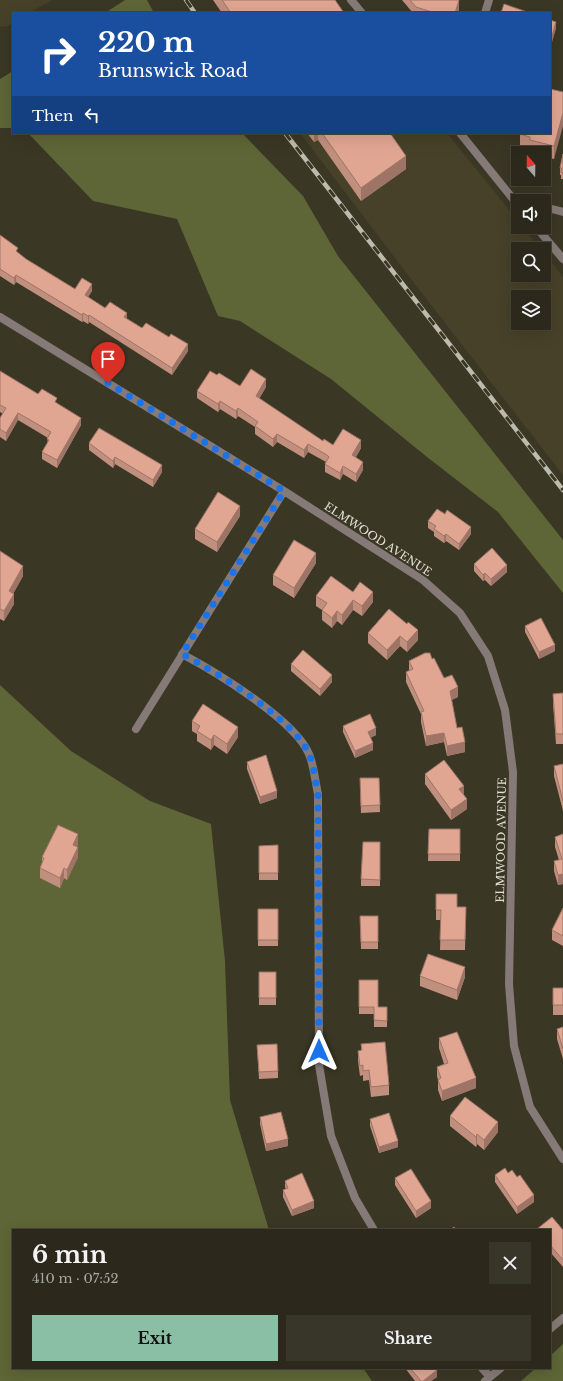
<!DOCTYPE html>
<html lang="en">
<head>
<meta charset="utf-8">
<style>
  :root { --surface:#2c291c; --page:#383529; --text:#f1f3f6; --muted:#a6a6a3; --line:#48453b; --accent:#8abfa5 }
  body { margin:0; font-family:"Libre Baskerville",serif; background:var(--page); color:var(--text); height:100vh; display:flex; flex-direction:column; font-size:15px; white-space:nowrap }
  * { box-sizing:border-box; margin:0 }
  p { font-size:13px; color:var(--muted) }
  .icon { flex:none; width:22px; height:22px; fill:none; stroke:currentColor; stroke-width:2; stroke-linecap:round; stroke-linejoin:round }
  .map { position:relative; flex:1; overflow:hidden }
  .side { position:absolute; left:12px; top:1229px; width:539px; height:140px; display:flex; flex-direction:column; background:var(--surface); border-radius:0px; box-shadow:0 4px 16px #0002,0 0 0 1px var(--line) }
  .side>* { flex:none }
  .top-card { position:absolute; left:12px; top:12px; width:539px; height:122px; border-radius:0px; box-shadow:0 4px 16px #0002,0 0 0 1px var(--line); background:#1a4fa0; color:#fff; overflow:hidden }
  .needle { width:26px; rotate:340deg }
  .tools { position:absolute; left:511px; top:146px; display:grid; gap:8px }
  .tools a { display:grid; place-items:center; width:40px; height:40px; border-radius:0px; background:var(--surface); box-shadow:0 4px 16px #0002,0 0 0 1px var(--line); font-size:20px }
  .pin { position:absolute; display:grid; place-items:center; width:34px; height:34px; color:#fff; margin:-41px -17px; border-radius:50% 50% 50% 0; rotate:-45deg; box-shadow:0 0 4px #0007 }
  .pin .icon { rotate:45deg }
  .me { position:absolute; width:44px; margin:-22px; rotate:0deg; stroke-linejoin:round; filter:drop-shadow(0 0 3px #0008) }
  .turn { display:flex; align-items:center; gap:14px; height:84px; padding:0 20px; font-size:18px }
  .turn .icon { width:52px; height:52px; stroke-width:2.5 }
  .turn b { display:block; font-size:28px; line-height:34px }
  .then { display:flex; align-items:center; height:38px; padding:0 20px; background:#0003; gap:8px; font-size:15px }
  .round { display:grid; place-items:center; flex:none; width:42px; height:42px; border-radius:0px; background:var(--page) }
  .overview { display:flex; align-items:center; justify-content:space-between; height:68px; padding:0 20px }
  h1 { font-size:24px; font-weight:700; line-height:30px }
  .button { display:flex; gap:8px; margin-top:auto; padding:8px 20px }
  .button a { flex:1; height:46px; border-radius:0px; background:var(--accent); color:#111; font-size:16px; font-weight:700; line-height:46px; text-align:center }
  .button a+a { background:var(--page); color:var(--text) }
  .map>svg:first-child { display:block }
  .built { fill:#464128; fill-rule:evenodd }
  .green { fill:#5e6536 }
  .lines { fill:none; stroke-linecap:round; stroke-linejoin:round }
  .minor { stroke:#857a77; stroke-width:8 }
  .tertiary { stroke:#857a77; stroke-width:8 }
  .rail-casing { stroke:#bdbbae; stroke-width:4.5 }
  .rail { stroke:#3b3725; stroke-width:3; stroke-dasharray:9; stroke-linecap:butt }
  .wall { fill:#c18f7e }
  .shaded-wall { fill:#9d7466 }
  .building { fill:#e0a692; stroke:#9d7466 }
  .route { stroke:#1a73e8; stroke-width:7; stroke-dasharray:0 12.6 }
  .labels { text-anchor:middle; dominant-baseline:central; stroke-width:4; stroke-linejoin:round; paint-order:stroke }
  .street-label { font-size:11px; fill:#e1dfd4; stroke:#3b3725 }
</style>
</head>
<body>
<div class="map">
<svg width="563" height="1381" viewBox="0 0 563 1381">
  <rect width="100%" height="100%" fill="#3b3725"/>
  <path class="built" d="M0,0h52l-23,13h-16v10l-7,4 -6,-1z
    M300,133h147l71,88v6h5l17,22h-22v26h26v-22l19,24v198l-152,-196zM518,297h26v26h-26z"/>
  <path class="green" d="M125,0h22l7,13h-49z
    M13,71v57h-13v-49z
    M28,133h214l61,63 35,60 225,284v53l-65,-81 -71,-55 -96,-78 -91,-58 -22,-5 -41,-97 -84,-18z
    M0,685l71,66 79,50 61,23 14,137 5,139 39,130h-256v138h350l9,13h-372z
    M563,1344v37h-42l15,-13h14v-12z"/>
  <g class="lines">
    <path class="minor" d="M485,13l4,-13
      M544,207l19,5
      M0,317l284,174 139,89 37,33 28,43 17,54 8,62 -4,212 5,62 16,61 33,52
      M182,654c34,18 113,66 127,100 5,12 6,27 9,40l1,271 12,71 24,62 19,32
      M136,729l148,-238
      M550,1329l13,-11
      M482,1368l8,9
      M485,1381l16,-13"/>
    <path class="tertiary" d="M351,0l11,13
      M460,133l58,72
      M536,227l27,32"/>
    <g class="rail-casing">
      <path id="rail" d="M186,0l9,13
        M285,133l278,357"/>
    </g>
    <use href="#rail" class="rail"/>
  </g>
  <path class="wall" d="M213,0h122l9,13h-122z
    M402,0h57v9l-1,4h-45z
    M563,92l-9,67 -10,-2v-4h-14v-3l-10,-3v-12l-7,-2h37z
    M307,133h83l16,36 -45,32 -43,-61 -4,2z
    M563,154v25h-2v-4h-1v-7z
    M0,235l18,18 8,6 49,30 17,2 -4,6 17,11 22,11 15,9 46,23 -16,24 -83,-53 -1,2 -5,-3 -1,1 -66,-40 -2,3 -14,-9z
    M0,371l38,23 19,9 24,22 -24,43 -15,-9v-7l5,-8 1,-6 -30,-18 -12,21 -6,-4v-19l3,-4 -3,-2z
    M217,375l23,11 26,1 -7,12 64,42 10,4 28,3 -5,9 7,13 -7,12 -13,-8 -3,6 -15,-8v-8l1,-2 -18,-10 -4,6 -27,-16 -4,5 -18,-13v-7l-17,-11 -2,3 -16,-10 -2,3 -21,-14v-7z
    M89,443l73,29 -9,15 -38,-23 -2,4 -24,-18z
    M240,516l-23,36 -22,-13v-10z
    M428,521l43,13 -12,16 -13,-9 -2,2 -10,-7v-4l-6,-4z
    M0,551l23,25 -10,18 1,10 -10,17 -4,-2z
    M316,563l-22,35 -21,-13v-10z
    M474,564l33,8 -16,14 -6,-6 -2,1 -9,-10z
    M353,592l20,10 -11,14 -9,-6 -11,15 -5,-4 -5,7 -10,-8v-10l-6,-4v-10z
    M389,609l29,31 -11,12 -7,-6 -13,14 -19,-17v-10z
    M525,626l30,25 -16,8 -14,-27z
    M432,659l12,19 14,19 -7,3 6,28 8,24 -18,4 -3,-14 -18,4 -5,-24v-8l-15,-32v-10l3,-1v-10z
    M291,664l41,18 -12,14 -29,-25z
    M563,693v51h-7l-3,-41v-9z
    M192,721l46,16 -11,17 -13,-9 -3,5 -14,-9v-7l-5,-3z
    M343,726l33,9 -6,3 3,12 -18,8 -12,-26z
    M247,762l30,36 -17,6 -13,-35z
    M563,764v47l-9,-35v-10z
    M425,774l39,21 3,14 -16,11 -26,-36z
    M379,778l1,34 -19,1 -1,-28z
    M429,829h31v32h-32z
    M563,834v50l-5,1 -4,-14v-10l5,-1 -4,-13v-10z
    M380,842v44h-19v-7z
    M78,844l-1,2 1,11 -11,23 -3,-2 -4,10 -20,-10v-10l2,-5v-6z
    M278,845v35h-19v-34z
    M436,894l21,13h9l-1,43h-25l1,-30h-5z
    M563,908v38l-11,-6v-10z
    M258,909h20v37h-20z
    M360,916h18v33h-17z
    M259,972h17v33h-17z
    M420,976l45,1 -8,23 -37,-14z
    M359,980l19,27h9v20h-13v-13h-15z
    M553,988h10v27h-10z
    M563,1027v32l-6,-20v-10z
    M439,1038l37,50 -34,13 -4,-11v-10l-1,-4v-9l7,-3 -5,-16z
    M361,1044l28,41v10l-18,2 -2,-17 -6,1v-6l-3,1 -2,-15v-10h3z
    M257,1045l21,26v7l-19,1z
    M450,1116l48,16 -14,18 -7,-6 -1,3 -26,-21z
    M260,1117l28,29 -22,5 -6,-27z
    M370,1119l28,28 -19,6 -9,-27z
    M508,1173l26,29 -17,12 -22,-32v-7z
    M395,1178l36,30 -15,10 -21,-33z
    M285,1181l29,27 -22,8 -9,-19v-7l3,-1 -1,-2z
    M537,1229l26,1v37l-13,-15v-22h-13z
    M405,1368h30l2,9 -6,4h-16z"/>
  <path class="shaded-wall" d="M459,0v9l-1,4h-3z
    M556,22v7l-6,20v-6z
    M563,113v13l-9,33v-13z
    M314,133h4v7l-4,2z
    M406,156v13l-45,32v-13z
    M16,275v7l-2,3v-7z
    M92,284v7l-7,11v-7z
    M83,313v8l-1,1v-7z
    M127,313v7l-3,-3z
    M89,315v7l-1,2v-8z
    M188,344v7l-16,24v-7z
    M266,379v8l-10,17v-8z
    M220,401v8l-2,3v-8z
    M238,408v8l-2,3v-8z
    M18,413v7l-12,21v-8z
    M81,418v7l-24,43v-8z
    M277,434v8l-4,5v-8z
    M361,440v8l-9,15v-8z
    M308,444v8l-4,6v-8z
    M115,457v7l-2,4v-7z
    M363,462v8l-7,12v-8z
    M162,465v7l-9,15v-7z
    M343,466v8l-3,6v-7z
    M240,506v10l-23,36v-10z
    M471,527v7l-12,16v-6z
    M446,534v7l-2,2v-7z
    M316,553v10l-22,35v-10z
    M507,565v7l-16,14v-7z
    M23,566v10l-14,25v-10z
    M485,573v7l-2,1v-6z
    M373,592v10l-11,14v-10z
    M14,594v10l-10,17v-10z
    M353,600v10l-11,15v-10z
    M337,611v10l-5,7v-10z
    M418,630v10l-11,12v-10z
    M400,636v10l-13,14v-10z
    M555,645v6l-16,8v-7z
    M332,675v7l-12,14v-7z
    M458,687v10l-8,4v-10z
    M238,727v10l-11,17v-10z
    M376,728v7l-8,4v-7z
    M444,733v9l-18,4v-10z
    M214,735v10l-3,5v-10z
    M465,742v10l-18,4v-10z
    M373,743v7l-18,8v-7z
    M464,786v10l-5,-7z
    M277,791v7l-17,6v-7z
    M467,799v10l-16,11v-10z
    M78,834v10l-5,11v-10z
    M78,847v10l-11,23v-10z
    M64,868v10l-4,10v-10z
    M563,874v10l-5,1v-10z
    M465,967v10l-8,23v-10z
    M476,1078v10l-34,13v-10z
    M498,1122v10l-14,18v-10z
    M477,1134v10l-1,3v-10z
    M288,1139v7l-22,5v-7z
    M398,1141v6l-19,6v-6z
    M534,1195v7l-17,12v-7z
    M314,1201v7l-22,8v-6z
    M431,1201v7l-15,10v-7z
    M437,1370v7l-6,4h-8z"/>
  <path class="building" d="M222,0h113l9,13h-113z
    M410,0h49l-4,13h-20l-19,-6z
    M504,4l26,9h-29z
    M550,20l6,2 -6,21z
    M550,89l13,3v21l-9,33 -24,-6v-3l-10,-3v-1h30z
    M322,133h68l16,23 -45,32z
    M563,154v19l-2,-1 1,-4h-2z
    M0,235l18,13 -2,3 10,8 49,30 7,-11 10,6 -7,11 20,13 5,-6 17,11 -3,4 18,11 4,-5 23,14 2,-3 17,10 -16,24 -83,-53 -1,1 -5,-3 -1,2 -66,-40 -2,3 -14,-9z
    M251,369l15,10 -10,17 67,45 1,-2 9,6 10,-16 18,11 -9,15 11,7 -7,12 -13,-8 -3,7 -15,-9 4,-7 -2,-2 -19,-11 -4,6 -27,-16 -4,5 -18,-13 3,-4 -20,-14 -2,3 -16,-10 -2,3 -21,-13 13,-20 7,4 2,-2 21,13z
    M0,371l38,23 4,-5 15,9 -2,4 26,16 -24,42 -15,-8 7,-12 -2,-1 4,-7 -33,-19 -12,20 -6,-4v-11l6,-10 -6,-3z
    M99,428l63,37 -9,15 -38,-23 -2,4 -24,-18z
    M218,492l22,14 -23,36 -22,-13z
    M437,509l8,5 2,-4 24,17 -12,17 -13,-10 -2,2 -10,-7 2,-3 -8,-5z
    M294,540l22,13 -22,35 -21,-13z
    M492,548l15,17 -16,14 -6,-6 -2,2 -9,-11z
    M0,551l23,15 -14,25 5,3 -10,17 -4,-2z
    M331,576l22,16 7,-10 13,10 -11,14 -9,-6 -11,15 -5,-4 -5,7 -10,-8 5,-7 -11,-7z
    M389,609l18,15 1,-2 10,8 -11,12 -7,-6 -13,14 -19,-17z
    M541,618l14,27 -16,7 -14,-26z
    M303,650l29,25 -12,14 -29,-25z
    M425,653h5l2,6 2,-1 10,20 8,-3 6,12 -8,4 7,37 5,-1 3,15 -18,4 -3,-13 -18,3 -5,-24 3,-1 -18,-39 7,-3 -4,-8z
    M563,693v41h-7l-3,-40z
    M203,704l35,23 -11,17 -13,-9 -3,5 -14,-9 3,-5 -8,-5z
    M370,714l6,14 -8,4 5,11 -18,8 -12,-25z
    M266,755l11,36 -17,6 -13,-35z
    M444,760l20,26 -5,3 8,10 -16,11 -26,-36z
    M563,764v37l-9,-35z
    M360,778h19l1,27 -19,1z
    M58,825l20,9 -5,11 5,2 -11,23 -3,-2 -4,10 -20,-10 4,-10 -2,-1z
    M429,829h31v25h-32z
    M563,834v40l-5,1 -4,-14 8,-2 -7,-22z
    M363,842h17v38l-19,-1z
    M278,845v28h-19v-27z
    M436,894h21v13h9l-1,33h-25l1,-30h-5z
    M563,908v28l-11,-6z
    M258,909h20v31h-20z
    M360,916h18v26h-17z
    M428,954l37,13 -8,23 -37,-14z
    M259,972h17v26h-17z
    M359,980h19v27h9v14l-13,-1v-13h-15z
    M553,988h10v17h-10z
    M563,1027v22l-6,-20z
    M457,1032l19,46 -34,13 -4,-11 3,-2 -4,-11 11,-4 -9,-25z
    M385,1042l4,43 -18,2 -2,-17 -6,1v-6l-3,1 -2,-15 4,-1 -1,-6z
    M277,1044l1,27 -19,1 -2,-27z
    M465,1097l33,25 -14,18 -7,-6 -1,3 -26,-21z
    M281,1112l7,27 -22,5 -6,-27z
    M389,1113l9,28 -19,6 -9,-28z
    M505,1168l3,5 4,-3 5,7 3,-2 14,20 -17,12 -22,-32z
    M411,1169l20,32 -15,10 -21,-33z
    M302,1173l12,28 -22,9 -9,-20 5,-2 -3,-7z
    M552,1217l11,13v30l-13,-15v-15h-13v-1z
    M454,1227l2,3h-6z
    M410,1368h25l2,2 -14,11h-2z"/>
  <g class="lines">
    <path class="route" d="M108,383l176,108 -102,163c34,18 113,66 127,100 5,12 6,27 9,40l1,257"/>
  </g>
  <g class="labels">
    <g class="street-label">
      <text transform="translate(378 539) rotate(33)">ELMWOOD AVENUE</text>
      <text transform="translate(501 840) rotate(-89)">ELMWOOD AVENUE</text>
    </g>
  </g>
</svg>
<div class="tools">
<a><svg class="needle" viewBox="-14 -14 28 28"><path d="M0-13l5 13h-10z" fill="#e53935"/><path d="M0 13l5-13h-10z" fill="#a6a6a3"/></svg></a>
<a><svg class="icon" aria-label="sound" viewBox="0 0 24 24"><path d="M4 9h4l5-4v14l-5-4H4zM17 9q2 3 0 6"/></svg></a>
<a><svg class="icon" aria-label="search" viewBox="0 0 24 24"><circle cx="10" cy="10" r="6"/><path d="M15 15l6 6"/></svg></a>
<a><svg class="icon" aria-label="layers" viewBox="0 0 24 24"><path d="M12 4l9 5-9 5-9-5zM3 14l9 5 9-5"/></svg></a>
</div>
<div class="pin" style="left:108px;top:383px;background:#d93025"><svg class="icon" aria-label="arrive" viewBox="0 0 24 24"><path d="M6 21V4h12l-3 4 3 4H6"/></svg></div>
<svg class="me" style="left:319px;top:1051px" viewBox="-20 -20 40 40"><path d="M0-17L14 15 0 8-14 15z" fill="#1a73e8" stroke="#fff" stroke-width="4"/></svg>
<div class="top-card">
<div class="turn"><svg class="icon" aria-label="right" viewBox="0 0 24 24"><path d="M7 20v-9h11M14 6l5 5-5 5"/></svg><div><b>220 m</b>Brunswick Road</div></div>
<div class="then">Then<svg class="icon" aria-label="left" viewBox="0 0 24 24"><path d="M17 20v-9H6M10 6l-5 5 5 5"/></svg></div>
</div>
<section class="side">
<div class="overview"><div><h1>6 min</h1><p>410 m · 07:52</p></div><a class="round"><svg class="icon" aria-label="close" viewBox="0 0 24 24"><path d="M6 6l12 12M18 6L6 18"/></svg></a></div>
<div class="button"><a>Exit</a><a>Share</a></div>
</section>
</div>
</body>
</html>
